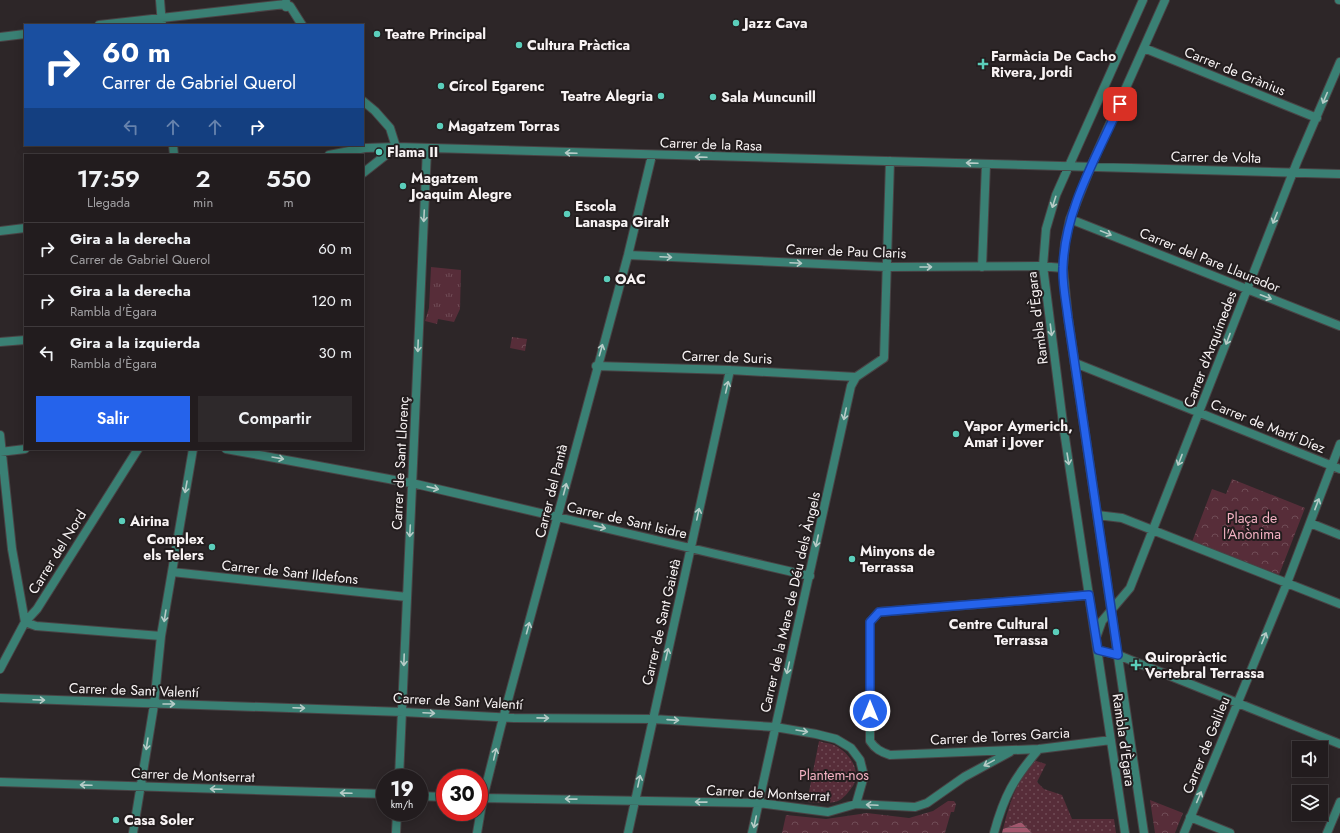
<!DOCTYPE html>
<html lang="es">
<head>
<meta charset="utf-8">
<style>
  :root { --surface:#221c1e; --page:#2e292b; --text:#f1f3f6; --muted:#a2a1a4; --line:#3f3a3c; --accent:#2563eb }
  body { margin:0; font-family:Jost,sans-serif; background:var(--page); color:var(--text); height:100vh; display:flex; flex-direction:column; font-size:15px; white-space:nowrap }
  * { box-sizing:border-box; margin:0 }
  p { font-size:13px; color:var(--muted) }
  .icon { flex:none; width:22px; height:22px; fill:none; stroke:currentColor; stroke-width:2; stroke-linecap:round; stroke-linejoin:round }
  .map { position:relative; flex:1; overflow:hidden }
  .drawer { position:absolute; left:24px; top:154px; width:340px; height:296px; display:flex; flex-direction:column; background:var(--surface); border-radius:0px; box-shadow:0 2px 10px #0003,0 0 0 1px var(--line) }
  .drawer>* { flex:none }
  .hud { position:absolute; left:24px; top:24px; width:340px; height:122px; border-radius:0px; box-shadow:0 2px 10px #0003,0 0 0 1px var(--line); background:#1a4fa0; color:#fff; overflow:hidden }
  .fabs { position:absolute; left:1292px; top:741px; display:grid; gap:8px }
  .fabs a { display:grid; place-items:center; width:36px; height:36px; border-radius:0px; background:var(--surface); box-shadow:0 2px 10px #0003,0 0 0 1px var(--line); font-size:20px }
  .speed { position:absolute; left:376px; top:769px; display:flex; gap:8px; font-size:20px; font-weight:700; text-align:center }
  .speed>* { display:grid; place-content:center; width:52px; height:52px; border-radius:50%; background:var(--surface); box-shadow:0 2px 10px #0003,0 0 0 1px var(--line); line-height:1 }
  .speed small { font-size:10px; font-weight:400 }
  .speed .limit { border:6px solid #d22; background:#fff; color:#111 }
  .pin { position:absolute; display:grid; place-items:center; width:34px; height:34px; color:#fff; margin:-17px; border-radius:8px; box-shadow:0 2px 6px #0006 }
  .me { position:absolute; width:44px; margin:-22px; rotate:0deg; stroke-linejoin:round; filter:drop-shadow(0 0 3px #0008) }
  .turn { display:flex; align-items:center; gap:14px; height:84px; padding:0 12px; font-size:18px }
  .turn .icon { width:52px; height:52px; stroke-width:2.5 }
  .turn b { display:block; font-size:28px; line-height:34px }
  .lanes { display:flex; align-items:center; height:38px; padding:0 12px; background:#0003; justify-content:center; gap:20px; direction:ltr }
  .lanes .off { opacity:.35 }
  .eta { display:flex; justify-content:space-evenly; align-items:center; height:68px; text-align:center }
  .eta b { font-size:24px; font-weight:600; line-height:28px }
  .cta { display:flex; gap:8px; margin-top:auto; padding:8px 12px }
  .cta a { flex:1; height:46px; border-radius:0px; background:var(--accent); color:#fff; font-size:16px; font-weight:600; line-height:46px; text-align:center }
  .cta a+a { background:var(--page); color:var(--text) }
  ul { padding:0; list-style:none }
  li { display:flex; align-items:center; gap:12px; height:52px; padding:0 12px; border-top:1px solid var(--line) }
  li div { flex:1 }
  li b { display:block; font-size:15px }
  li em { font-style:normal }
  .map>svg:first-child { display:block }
  .grass { fill:url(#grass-tufts) }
  .park { fill:url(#park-crowns) }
  .garden { fill:url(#garden-dots) }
  .water { fill:url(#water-rules) }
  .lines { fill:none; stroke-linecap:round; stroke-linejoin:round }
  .street-casing { stroke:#494345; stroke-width:10 }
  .street { stroke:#3a8074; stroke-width:8 }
  .oneway { stroke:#b6cbc7 }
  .route-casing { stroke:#184099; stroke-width:10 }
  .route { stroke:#2563eb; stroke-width:7 }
  .poi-dot { fill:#5bcebb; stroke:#231d1e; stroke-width:1.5 }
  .labels { text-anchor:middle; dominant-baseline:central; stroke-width:4; stroke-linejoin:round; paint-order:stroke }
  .poi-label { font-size:14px; font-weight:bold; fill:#f8f3f4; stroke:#231d1e; text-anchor:start }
  .street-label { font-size:14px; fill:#f8f3f4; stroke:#231d1e }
  .park-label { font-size:14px; fill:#f4b2c3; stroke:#231d1e }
</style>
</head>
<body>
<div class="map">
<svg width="1340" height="833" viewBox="0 0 1340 833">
  <defs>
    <pattern id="grass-tufts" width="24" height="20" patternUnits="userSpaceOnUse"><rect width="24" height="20" fill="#572d39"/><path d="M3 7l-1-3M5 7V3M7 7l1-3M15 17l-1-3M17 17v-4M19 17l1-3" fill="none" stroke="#704c56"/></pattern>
    <pattern id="park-crowns" width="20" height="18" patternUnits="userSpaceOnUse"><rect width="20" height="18" fill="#572d39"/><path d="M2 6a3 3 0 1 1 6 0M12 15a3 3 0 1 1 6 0" fill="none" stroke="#704c56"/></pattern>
    <pattern id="garden-dots" width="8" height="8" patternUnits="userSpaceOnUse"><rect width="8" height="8" fill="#572d39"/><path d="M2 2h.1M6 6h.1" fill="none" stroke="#704c56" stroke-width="1.8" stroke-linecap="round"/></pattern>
    <pattern id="water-rules" width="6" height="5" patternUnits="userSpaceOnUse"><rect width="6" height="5" fill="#a2576d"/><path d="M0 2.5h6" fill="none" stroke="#724f59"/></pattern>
  </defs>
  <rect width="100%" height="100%" fill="#2d2628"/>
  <path class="grass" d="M431,267l30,3 -1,39 -6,13 -16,-3 -1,5 -12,-3 4,-13z"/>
  <path class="park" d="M512,337l15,2 -2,12 -15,-3z
    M1232,479l73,29 -26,67 -87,-33 20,-53 14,5z
    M1150,800l33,13 -8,20h-20z
    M948,801h6l2,3 -2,8h-3l-6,21h-163l4,-18 40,4 41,-6 42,5 24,-7z"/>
  <path class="garden" d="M819,741c5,2 11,2 15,4 15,7 28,25 19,41 -4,5 -7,10 -13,14 -9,5 -23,2 -33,2z
    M1033,760l13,4 -9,18 7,7 18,6 10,24h42l2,14h-84l-11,-11 -18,7c6,-25 14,-49 30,-69z"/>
  <path class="water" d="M1021,822l11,11h-30l1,-4z"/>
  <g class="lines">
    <g class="street-casing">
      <path id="street" d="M160,0l2,25
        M1339,0h1
        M286,2v5l4,-1 12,19
        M99,25l187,-21
        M0,37l25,-3
        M1144,48l173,70
        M363,101l12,10 15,17 6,19
        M173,145l1,10
        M329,155l36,-7 31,-1 944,27
        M363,173l33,-26
        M1070,219l270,107
        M0,231l25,-3
        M628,255l259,12 152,-1 24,2
        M982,267l4,-103
        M0,342l25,-2
        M1075,363l265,106
        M596,366l134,4 126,7
        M0,435l12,114 13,73
        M226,449l190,35 394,92
        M0,452l25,-3
        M1097,515l25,3 218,86
        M1310,523l30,12
        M172,572l235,25
        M1089,595l-210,17 -9,10v119c5,8 11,11 20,14l149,-6 72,-9
        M25,622l11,4 125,10
        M1097,635l5,-14 28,-33 167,-426 43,-100
        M1098,650l20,5 222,89
        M0,669l25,-47 12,-13 101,-160
        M0,698l403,14 111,6 139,1 122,8 41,7 20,5 15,9 9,12 4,16 -8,28
        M399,778l28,-629
        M0,782l385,12
        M419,796l26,1
        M479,798l280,5 69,9 28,-8 59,3 12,-4 37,-26 46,-25
        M1190,817l40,16
        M133,833l21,-128 7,-69 32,-187
        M396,833l1,-21
        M477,833l6,-35 18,-72 127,-471 24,-100
        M628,833l102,-463
        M752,833l99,-447 5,-9 28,-19 6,-197
        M994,833c10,-37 20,-55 45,-84
        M1125,833l-61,-402 -21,-165 3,-37 10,-34 87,-195
        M1144,833l-76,-515 -5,-50 2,-25 5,-24 21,-53 74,-166
        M1184,833l103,-250 53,-139
        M1327,833l13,-31"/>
    </g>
    <use href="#street" class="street"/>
  </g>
  <defs><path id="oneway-shaft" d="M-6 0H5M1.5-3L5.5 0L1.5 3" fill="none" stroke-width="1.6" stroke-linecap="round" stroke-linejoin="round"/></defs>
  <g class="oneway">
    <use href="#oneway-shaft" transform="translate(1325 98) rotate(113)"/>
    <use href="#oneway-shaft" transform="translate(571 153) rotate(-178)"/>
    <use href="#oneway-shaft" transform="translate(701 157) rotate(-178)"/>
    <use href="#oneway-shaft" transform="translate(972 163) rotate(-178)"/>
    <use href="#oneway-shaft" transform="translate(1054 202) rotate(108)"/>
    <use href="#oneway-shaft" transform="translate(424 216) rotate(93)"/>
    <use href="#oneway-shaft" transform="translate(1275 218) rotate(112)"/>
    <use href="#oneway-shaft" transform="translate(1106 233) rotate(22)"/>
    <use href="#oneway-shaft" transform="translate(666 257) rotate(3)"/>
    <use href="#oneway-shaft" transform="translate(796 263) rotate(3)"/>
    <use href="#oneway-shaft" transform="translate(926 267)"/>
    <use href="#oneway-shaft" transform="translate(1266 297) rotate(21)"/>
    <use href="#oneway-shaft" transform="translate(1051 330) rotate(83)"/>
    <use href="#oneway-shaft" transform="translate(1228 339) rotate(111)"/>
    <use href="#oneway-shaft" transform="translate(418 346) rotate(92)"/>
    <use href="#oneway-shaft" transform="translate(601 350) rotate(-74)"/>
    <use href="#oneway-shaft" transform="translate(727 387) rotate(-77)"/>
    <use href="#oneway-shaft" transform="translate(845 414) rotate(102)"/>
    <use href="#oneway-shaft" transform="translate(278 458) rotate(10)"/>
    <use href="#oneway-shaft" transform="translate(1068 459) rotate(81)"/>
    <use href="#oneway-shaft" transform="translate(1180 460) rotate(111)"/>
    <use href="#oneway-shaft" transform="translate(186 487) rotate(100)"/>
    <use href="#oneway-shaft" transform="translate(433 488) rotate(13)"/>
    <use href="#oneway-shaft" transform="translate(565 489) rotate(-75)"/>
    <use href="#oneway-shaft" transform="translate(1317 504) rotate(-69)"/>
    <use href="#oneway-shaft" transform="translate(698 514) rotate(-78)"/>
    <use href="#oneway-shaft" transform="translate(600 527) rotate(13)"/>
    <use href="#oneway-shaft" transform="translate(410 531) rotate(93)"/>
    <use href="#oneway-shaft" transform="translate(817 541) rotate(102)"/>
    <use href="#oneway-shaft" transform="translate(165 616) rotate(99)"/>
    <use href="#oneway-shaft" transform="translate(528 628) rotate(-75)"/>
    <use href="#oneway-shaft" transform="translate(1264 638) rotate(-68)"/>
    <use href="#oneway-shaft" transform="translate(667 654) rotate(-77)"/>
    <use href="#oneway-shaft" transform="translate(404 660) rotate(92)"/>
    <use href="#oneway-shaft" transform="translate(788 668) rotate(103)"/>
    <use href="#oneway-shaft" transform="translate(39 700) rotate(2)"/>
    <use href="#oneway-shaft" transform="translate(169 704)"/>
    <use href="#oneway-shaft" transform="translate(299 708) rotate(2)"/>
    <use href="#oneway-shaft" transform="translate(429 713) rotate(3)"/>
    <use href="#oneway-shaft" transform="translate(543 718) rotate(1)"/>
    <use href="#oneway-shaft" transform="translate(673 720) rotate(4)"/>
    <use href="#oneway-shaft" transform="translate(802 731) rotate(9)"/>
    <use href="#oneway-shaft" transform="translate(147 744) rotate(99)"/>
    <use href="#oneway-shaft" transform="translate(495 754) rotate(-77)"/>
    <use href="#oneway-shaft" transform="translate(989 763) rotate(151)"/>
    <use href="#oneway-shaft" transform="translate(639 781) rotate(-78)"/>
    <use href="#oneway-shaft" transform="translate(86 785) rotate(-178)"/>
    <use href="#oneway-shaft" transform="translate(216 789) rotate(-178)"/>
    <use href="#oneway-shaft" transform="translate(346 793) rotate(-178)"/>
    <use href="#oneway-shaft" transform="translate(1199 797) rotate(-67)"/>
    <use href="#oneway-shaft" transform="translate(571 799) rotate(-179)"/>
    <use href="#oneway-shaft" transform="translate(701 802) rotate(-179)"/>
    <use href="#oneway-shaft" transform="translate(872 805) rotate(-177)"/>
    <use href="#oneway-shaft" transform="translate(755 822) rotate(102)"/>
  </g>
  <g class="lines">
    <g class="route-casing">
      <path id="route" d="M870,711v-89l9,-10 210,-17 9,55 20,5 -50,-337c-2,-17 -6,-35 -5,-51 2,-59 34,-110 57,-163"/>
    </g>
    <use href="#route" class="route"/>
  </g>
  <g class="poi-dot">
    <circle cx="736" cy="23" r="4"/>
    <circle cx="377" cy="34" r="4"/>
    <circle cx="519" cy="45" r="4"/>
    <path d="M981 58h4v4h4v4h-4v4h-4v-4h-4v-4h4z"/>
    <circle cx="441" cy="86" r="4"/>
    <circle cx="661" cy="96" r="4"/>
    <circle cx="713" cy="97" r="4"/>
    <circle cx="440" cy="126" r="4"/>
    <circle cx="379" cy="152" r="4"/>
    <circle cx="403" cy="186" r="4"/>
    <circle cx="567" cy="214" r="4"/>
    <circle cx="607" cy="279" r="4"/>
    <circle cx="956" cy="434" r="4"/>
    <circle cx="122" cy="521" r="4"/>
    <circle cx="212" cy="547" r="4"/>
    <circle cx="852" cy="559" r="4"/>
    <circle cx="1056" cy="632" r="4"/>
    <path d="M1134 659h4v4h4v4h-4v4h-4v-4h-4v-4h4z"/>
    <circle cx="116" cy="820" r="4"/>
  </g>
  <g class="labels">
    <g class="poi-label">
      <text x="744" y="23">Jazz Cava</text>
      <text x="385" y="34">Teatre Principal</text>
      <text x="527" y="45">Cultura Pràctica</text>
      <text x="991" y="56">Farmàcia De Cacho<tspan x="991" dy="16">Rivera, Jordi</tspan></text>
      <text x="449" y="86">Círcol Egarenc</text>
      <text x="653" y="96" text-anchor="end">Teatre Alegria</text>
      <text x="721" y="97">Sala Muncunill</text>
      <text x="448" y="126">Magatzem Torras</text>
      <text x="387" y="152">Flama II</text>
      <text x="411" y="178">Magatzem<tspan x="411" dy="16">Joaquim Alegre</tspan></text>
      <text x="575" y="206">Escola<tspan x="575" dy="16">Lanaspa Giralt</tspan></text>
      <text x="615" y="279">OAC</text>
      <text x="964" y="426">Vapor Aymerich,<tspan x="964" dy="16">Amat i Jover</tspan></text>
      <text x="130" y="521">Airina</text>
      <text x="204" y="539" text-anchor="end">Complex<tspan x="204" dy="16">els Telers</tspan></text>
      <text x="860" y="551">Minyons de<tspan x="860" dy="16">Terrassa</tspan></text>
      <text x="1048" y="624" text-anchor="end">Centre Cultural<tspan x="1048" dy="16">Terrassa</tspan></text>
      <text x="1145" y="657">Quiropràctic<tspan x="1145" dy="16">Vertebral Terrassa</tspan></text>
      <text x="124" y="820">Casa Soler</text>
    </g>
    <g class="street-label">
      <text transform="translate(1235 71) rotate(22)">Carrer de Grànius</text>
      <text transform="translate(711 144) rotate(2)">Carrer de la Rasa</text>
      <text transform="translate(1216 157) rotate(1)">Carrer de Volta</text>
      <text transform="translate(846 251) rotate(2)">Carrer de Pau Claris</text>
      <text transform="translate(1210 260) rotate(22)">Carrer del Pare Llaurador</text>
      <text transform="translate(1037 318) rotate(-97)">Rambla d'Ègara</text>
      <text transform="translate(1210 349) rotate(-69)">Carrer d'Arquímedes</text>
      <text transform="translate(727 357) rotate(2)">Carrer de Suris</text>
      <text transform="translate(1268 426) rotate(22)">Carrer de Martí Díez</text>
      <text transform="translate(400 463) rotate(-87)">Carrer de Sant Llorenç</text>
      <text transform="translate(551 491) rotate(-76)">Carrer del Pantà</text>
      <text transform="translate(627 520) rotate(13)">Carrer de Sant Isidre</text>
      <text transform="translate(57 552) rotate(-58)">Carrer del Nord</text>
      <text transform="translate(290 572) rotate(6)">Carrer de Sant Ildefons</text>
      <text transform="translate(790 602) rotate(-77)">Carrer de la Mare de Déu dels Àngels</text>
      <text transform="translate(661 622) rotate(-77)">Carrer de Sant Gaietà</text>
      <text transform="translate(134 690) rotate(2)">Carrer de Sant Valentí</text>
      <text transform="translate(458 701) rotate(3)">Carrer de Sant Valentí</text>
      <text transform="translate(1000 736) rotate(-3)">Carrer de Torres Garcia</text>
      <text transform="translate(1124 740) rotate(82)">Rambla d'Ègara</text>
      <text transform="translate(1206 745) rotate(-68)">Carrer de Galileu</text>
      <text transform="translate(193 775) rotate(2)">Carrer de Montserrat</text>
      <text transform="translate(768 793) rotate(3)">Carrer de Montserrat</text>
    </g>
    <g class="park-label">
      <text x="1252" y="518">Plaça de<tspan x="1252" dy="16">l'Anònima</tspan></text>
      <text x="834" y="775">Plantem-nos</text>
    </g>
  </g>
</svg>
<div class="fabs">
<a><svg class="icon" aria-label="sound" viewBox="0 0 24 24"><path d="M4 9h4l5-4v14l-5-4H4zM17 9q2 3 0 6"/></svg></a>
<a><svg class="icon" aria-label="layers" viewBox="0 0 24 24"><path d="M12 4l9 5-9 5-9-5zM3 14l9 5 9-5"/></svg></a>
</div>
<div class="speed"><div>19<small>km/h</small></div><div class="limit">30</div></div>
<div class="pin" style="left:1120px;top:104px;background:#d93025"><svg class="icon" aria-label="arrive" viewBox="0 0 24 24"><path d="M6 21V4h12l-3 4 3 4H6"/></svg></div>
<svg class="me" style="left:870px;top:711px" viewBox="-20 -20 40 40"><circle r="17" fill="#2563eb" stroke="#fff" stroke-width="3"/><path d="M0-11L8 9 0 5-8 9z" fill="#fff"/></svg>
<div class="hud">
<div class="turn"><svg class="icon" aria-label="right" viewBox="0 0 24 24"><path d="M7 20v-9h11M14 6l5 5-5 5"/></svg><div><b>60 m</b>Carrer de Gabriel Querol</div></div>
<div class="lanes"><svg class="icon off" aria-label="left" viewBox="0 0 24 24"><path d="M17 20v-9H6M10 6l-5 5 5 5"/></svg><svg class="icon off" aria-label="ahead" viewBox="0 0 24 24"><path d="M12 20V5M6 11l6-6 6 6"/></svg><svg class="icon off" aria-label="ahead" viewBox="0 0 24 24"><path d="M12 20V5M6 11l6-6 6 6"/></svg><svg class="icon" aria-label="right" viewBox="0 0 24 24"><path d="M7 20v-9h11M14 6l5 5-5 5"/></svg></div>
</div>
<section class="drawer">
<div class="eta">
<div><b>17:59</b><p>Llegada</p></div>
<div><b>2</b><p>min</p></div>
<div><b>550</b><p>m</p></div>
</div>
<ul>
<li><svg class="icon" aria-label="right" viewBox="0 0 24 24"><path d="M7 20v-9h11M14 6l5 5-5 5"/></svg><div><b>Gira a la derecha</b><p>Carrer de Gabriel Querol</p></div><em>60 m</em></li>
<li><svg class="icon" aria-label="right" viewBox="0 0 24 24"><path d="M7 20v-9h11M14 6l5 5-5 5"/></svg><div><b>Gira a la derecha</b><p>Rambla d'Ègara</p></div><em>120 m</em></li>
<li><svg class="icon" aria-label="left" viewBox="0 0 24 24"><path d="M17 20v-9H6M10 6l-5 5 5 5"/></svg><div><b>Gira a la izquierda</b><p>Rambla d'Ègara</p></div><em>30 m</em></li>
</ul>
<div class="cta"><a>Salir</a><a>Compartir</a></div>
</section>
</div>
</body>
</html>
